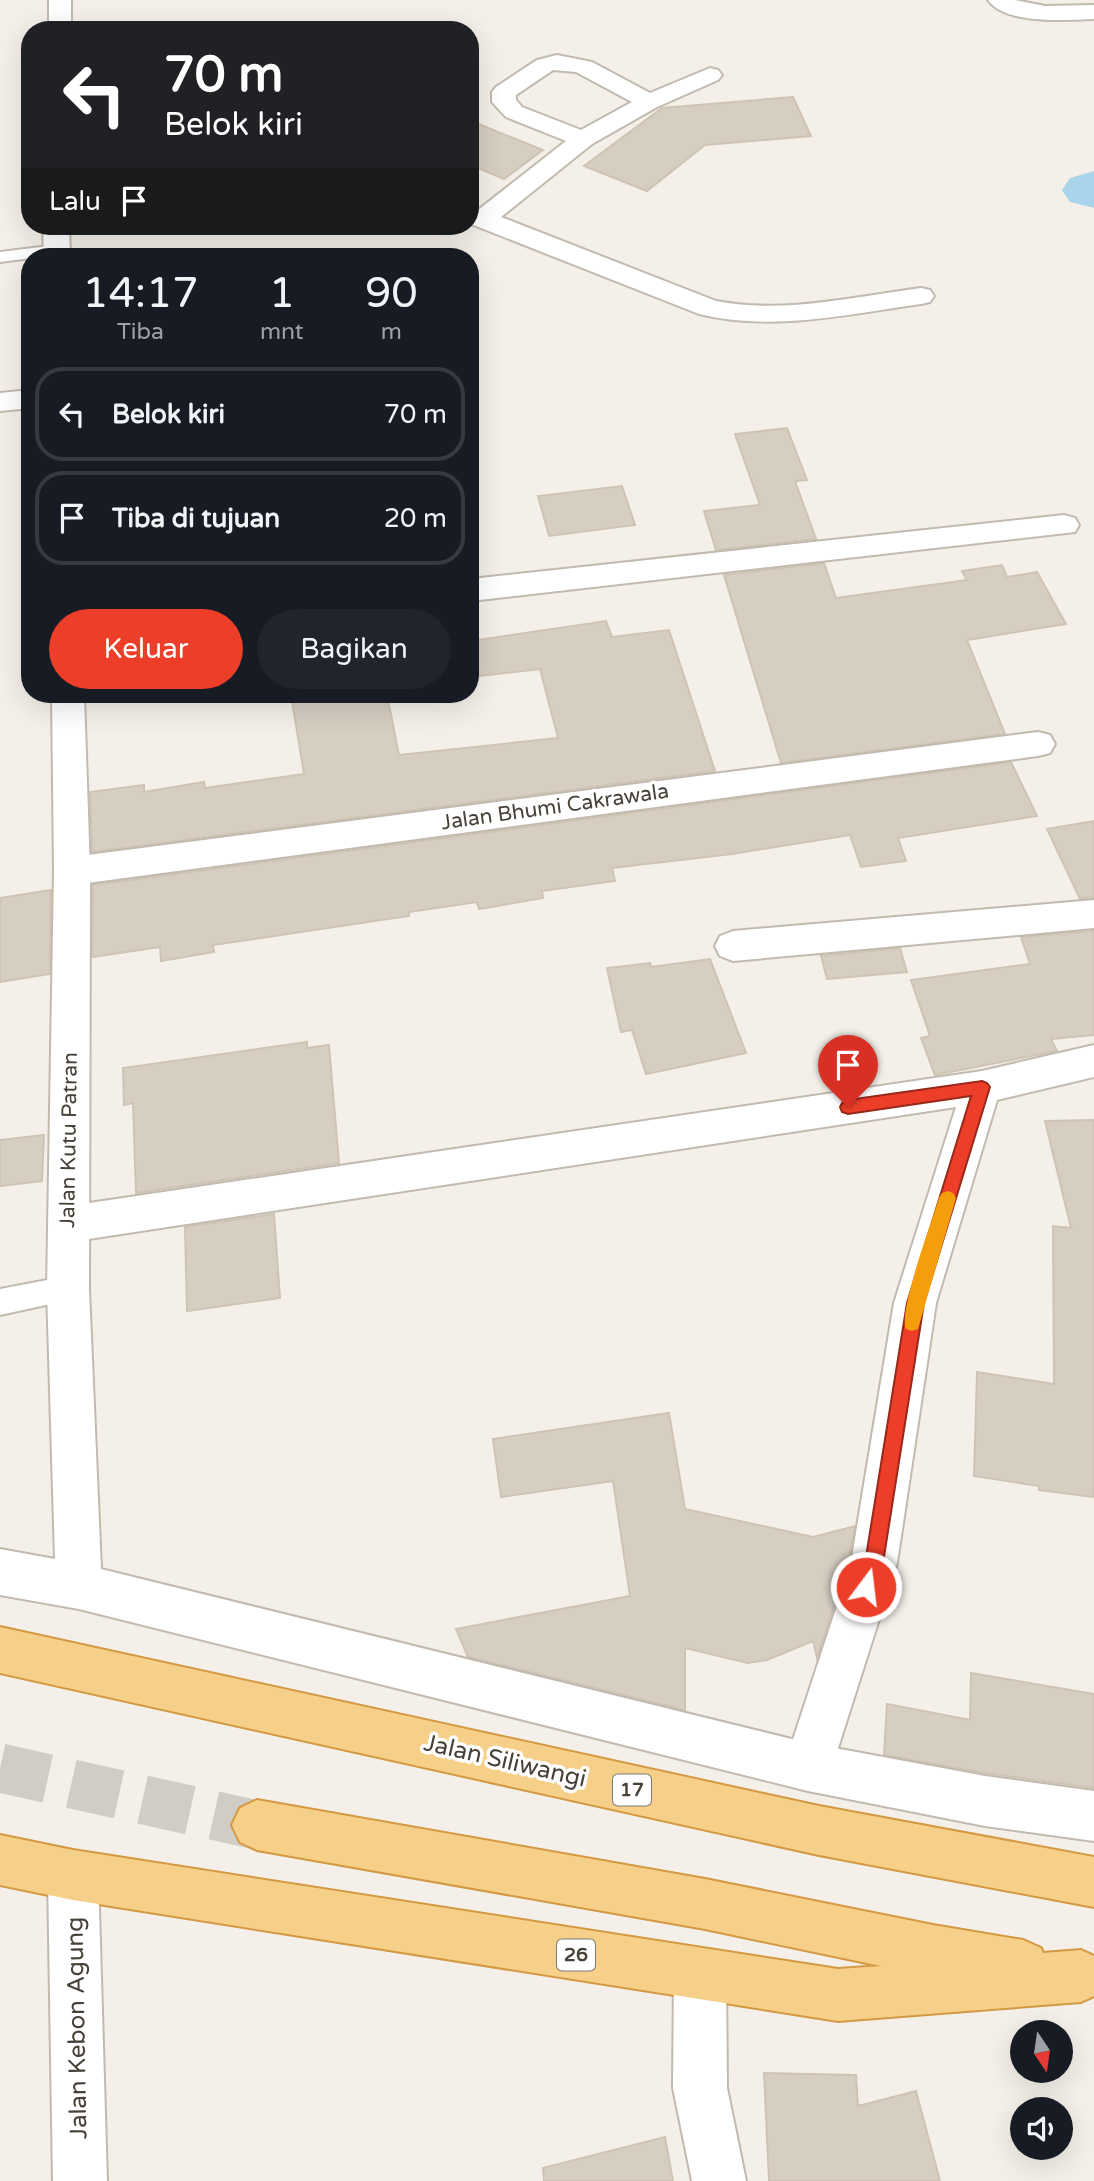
<!DOCTYPE html>
<html lang="id">
<head>
<meta charset="utf-8">
<style>
  :root { --surface:#171b24; --page:#20242c; --text:#f1f3f6; --muted:#9ea1a6; --line:#363941; --accent:#ec3e28 }
  body { margin:0; font-family:"Varela Round",sans-serif; background:var(--page); color:var(--text); height:100vh; display:flex; flex-direction:column; font-size:26px; white-space:nowrap }
  * { box-sizing:border-box; margin:0 }
  p { font-size:23px; color:var(--muted) }
  .icon { flex:none; width:38px; height:38px; fill:none; stroke:currentColor; stroke-width:2; stroke-linecap:round; stroke-linejoin:round }
  .map { position:relative; flex:1; overflow:hidden }
  .details { position:absolute; left:21px; top:248px; width:458px; height:455px; display:flex; flex-direction:column; background:var(--surface); border-radius:28px; box-shadow:0 7px 28px #0002 }
  .details>* { flex:none }
  .hud { position:absolute; left:21px; top:21px; width:458px; height:214px; border-radius:28px; box-shadow:0 7px 28px #0002; background:#202124; color:#fff; overflow:hidden }
  .needle { width:46px; rotate:167deg }
  .fabs { position:absolute; left:1010px; top:2020px; display:grid; gap:14px }
  .fabs a { display:grid; place-items:center; width:63px; height:63px; border-radius:50%; background:var(--surface); box-shadow:0 7px 28px #0002; font-size:35px }
  .pin { position:absolute; display:grid; place-items:center; width:60px; height:60px; color:#fff; margin:-72px -30px; border-radius:50% 50% 50% 0; rotate:-45deg; box-shadow:0 0 7px #0007 }
  .pin .icon { rotate:45deg }
  .me { position:absolute; width:77px; margin:-38px; rotate:15deg; stroke-linejoin:round; filter:drop-shadow(0 0 5px #0008) }
  .turn { display:flex; align-items:center; gap:24px; height:147px; padding:0 28px; font-size:32px }
  .turn .icon { width:91px; height:91px; stroke-width:2.5 }
  .turn b { display:block; font-size:49px; line-height:60px }
  .then { display:flex; align-items:center; height:66px; padding:0 28px; background:#0003; gap:14px; font-size:26px }
  .eta { display:flex; justify-content:space-evenly; align-items:center; height:119px; text-align:center }
  .eta b { font-size:42px; font-weight:600; line-height:49px }
  .action { display:flex; gap:14px; margin-top:auto; padding:14px 28px }
  .action a { flex:1; height:80px; border-radius:42px; background:var(--accent); color:#fff; font-size:28px; font-weight:600; line-height:80px; text-align:center }
  .action a+a { background:var(--page); color:var(--text) }
  ul { padding:0; list-style:none }
  li { display:flex; align-items:center; gap:21px; height:94px; margin:0 14px 10px; padding:0 14px; border:4px solid var(--line); border-radius:28px }
  li div { flex:1 }
  li b { display:block; font-size:26px }
  li em { font-style:normal }
  .map>svg:first-child { display:block }
  .lines { fill:none; stroke-linecap:round; stroke-linejoin:round }
  .river { fill:#aad3ec; fill-rule:evenodd }
  .building { fill:#d7cec2; stroke:#cfc3b3; stroke-width:2 }
  .trunk-tunnel { stroke:#d1cdc6; stroke-width:49; stroke-dasharray:49 24; stroke-linecap:butt }
  .service-casing { stroke:#c2baaf; stroke-width:4 }
  .minor-casing { stroke:#c2baaf; stroke-width:4 }
  .tertiary-casing { stroke:#c2baaf; stroke-width:4 }
  .trunk-casing { stroke:#d39943; stroke-width:4 }
  .service { fill:#fff; fill-rule:evenodd }
  .minor { fill:#fff; fill-rule:evenodd }
  .tertiary { fill:#fff; fill-rule:evenodd }
  .trunk { fill:#f6d088; fill-rule:evenodd }
  .route { fill:#ec3e28; stroke:#99281a; stroke-width:2 }
  .slow { fill:#f59e0b }
  .labels { text-anchor:middle; dominant-baseline:central; stroke-width:7; stroke-linejoin:round; paint-order:stroke }
  .shield { fill:#fff; stroke:#7e7a74; stroke-width:2 }
  .shield-label { font-size:19px; font-weight:bold; fill:#474138 }
  .street-label { font-size:21px; fill:#474138; stroke:#fff }
  .near-street-label { font-size:24px; fill:#474138; stroke:#fff }
</style>
</head>
<body>
<div class="map">
<svg width="1094" height="2181" viewBox="0 0 1094 2181">
  <rect width="100%" height="100%" fill="#f4f0e9"/>
  <g class="lines">
    <path class="river" d="M1094,171v37l-24,-6 -8,-12 8,-12z"/>
  </g>
  <path class="building" d="M793,97l18,39 -106,9 -58,46 -63,-25 78,-58z
    M471,121l72,29 -39,29 -33,-14z
    M787,428l20,52 -12,1 21,58 -100,11 -12,-39 56,-6 -25,-71z
    M622,486l13,39 -86,11 -11,-40z
    M824,563l12,35 131,-18 -5,-9 40,-6 5,12 30,-5 29,52 -99,16 38,94 -224,29 -57,-188z
    M606,621l6,16 57,-7 46,141 -623,81 -2,-60 54,-7v7l60,-10 1,6 99,-14 -13,-79h96l12,60 159,-17 -18,-69 -69,8v-36z
    M1011,762l26,54 -139,22 8,23 -45,6 -11,-32 -118,19 -120,14 3,13 -73,10 1,7 -64,11 -2,-7 -68,10v4l-196,29 1,7 -53,9 -1,-14 -68,10 1,-72z
    M1094,821v76l-14,2 -33,-70z
    M51,890l-1,84 -50,8v-84z
    M1094,931v104l-43,4 6,12 -122,24 -14,-37 9,-2 -19,-56 119,-16 -9,-27z
    M900,948l7,24 -80,7 -6,-23z
    M710,959l36,94 -100,21 -14,-44 -11,2 -14,-64 43,-5 1,4z
    M307,1042v6l22,-3 10,118 -203,30 -3,-90 -9,2 -1,-37z
    M1094,1120v377l-55,-7v-4l-65,-10 3,-104 77,12 -1,-158 18,2 -26,-107z
    M44,1135l-2,46 -42,5v-46z
    M274,1214l6,84 -93,13 -2,-84z
    M669,1413l16,96 128,28 42,-11 -7,36 -31,96 -4,-17 -46,19 -19,3 -63,-15v62l-217,-53 -12,-28 174,-33 -17,-115 -112,16 -8,-58z
    M971,1673l123,21v94l-109,-15 -101,-18 3,-51 83,16z
    M764,2073l92,2 2,31 58,-15 24,90h-171z
    M665,2137l8,44h-129l-1,-13z"/>
  <g class="lines">
    <path class="trunk-tunnel" d="M0,1768l257,57"/>
    <g class="service-casing">
      <path id="service" d="M57,245l9,5 -3,4 -63,8v-10z
        M68,1276l10,4 4,9 -4,9 -78,17v-26z"/>
    </g>
    <g class="minor-casing">
      <path id="minor" d="M988,0h27l30,6 49,-1v14c-27,1 -89,6 -106,-19z
        M557,55l35,7 58,31 60,-25 8,2 4,5 -4,5 -61,27 -65,37 -91,73 215,84c68,13 137,-4 205,-13l9,2 4,6 -4,6 -9,2c-73,10 -148,28 -222,10l-228,-90v-16l7,2 88,-69 -60,-24 -14,-15v-10l4,-5 41,-27zM553,70l23,2 56,30 -51,28 -59,-23 -6,-7v-5z
        M30,390v18l-30,3v-18z
        M1064,515l11,3 4,7 -4,7 -604,69v-22z
        M1038,732l12,3 5,9 -5,9 -12,3 -966,129 -12,-4 -6,-10 6,-10 12,-4z
        M1094,900v28l-361,33 -13,-5 -5,-10 5,-10 13,-5z
        M1094,1045v32l-97,23 -61,203 -39,260 -65,204 -7,17 -17,7 -17,-7 -7,-17 67,-204 43,-260 62,-196 -887,135 -14,-5 -6,-13 6,-13 14,-5 913,-135z
        M700,1948l18,8 8,18 1,114 19,93h-54l-19,-93 1,-114 8,-18z"/>
    </g>
    <g class="tertiary-casing">
      <path id="tertiary" d="M49,0h22v30h-22z
        M43,226h26l1,31h-26z
        M52,695h32l6,176 -1,418 12,280 707,174 177,33 109,15v50l-109,-15 -177,-35 -729,-182 -79,-14v-46l55,10 -8,-270 7,-418z
        M73,1850l18,7 7,18 9,306h-54l-5,-306 7,-18z"/>
    </g>
    <g class="trunk-casing">
      <path id="trunk" d="M0,1627l819,179 275,51v50l-275,-52 -819,-182z
        M257,1800l448,79 228,46 90,15 18,8 2,5 38,-3 13,6v40l-13,6 -243,19 -765,-121 -73,-15v-50l73,15 765,119 43,-3 -176,-37 -448,-79 -17,-8 -8,-17 8,-17z"/>
    </g>
    <use href="#service" class="service"/>
    <use href="#minor" class="minor"/>
    <use href="#tertiary" class="tertiary"/>
    <use href="#trunk" class="trunk"/>
  </g>
  <path class="route" d="M982,1081l5,2 3,4 -66,216 -41,260 -10,31 -7,3 -6,-3 -3,-7 8,-24 42,-260 64,-207 -123,18 -6,-2 -2,-5 2,-4 6,-3z"/>
  <path class="slow" d="M948,1191l5,2 3,5 -38,131 -6,2 -6,-2c-8,-17 26,-108 33,-131l3,-5z"/>
  <g class="labels">
    <g class="shield">
      <rect x="613" y="1774.5" width="38" height="31" rx="5"/>
      <rect x="557" y="1939.5" width="38" height="31" rx="5"/>
    </g>
    <g class="shield-label">
      <text x="632" y="1790">17</text>
      <text x="576" y="1955">26</text>
    </g>
    <g class="street-label">
      <text transform="translate(555 807) rotate(-8)">Jalan Bhumi Cakrawala</text>
      <text transform="translate(69 1140) rotate(-89)">Jalan Kutu Patran</text>
    </g>
    <g class="near-street-label">
      <text transform="translate(505 1761) rotate(13)">Jalan Siliwangi</text>
      <text transform="translate(77 2028) rotate(-91)">Jalan Kebon Agung</text>
    </g>
  </g>
</svg>
<div class="fabs">
<a><svg class="needle" viewBox="-14 -14 28 28"><path d="M0-13l5 13h-10z" fill="#e53935"/><path d="M0 13l5-13h-10z" fill="#9ea1a6"/></svg></a>
<a><svg class="icon" aria-label="sound" viewBox="0 0 24 24"><path d="M4 9h4l5-4v14l-5-4H4zM17 9q2 3 0 6"/></svg></a>
</div>
<div class="pin" style="left:848px;top:1107px;background:#d93025"><svg class="icon" aria-label="arrive" viewBox="0 0 24 24"><path d="M6 21V4h12l-3 4 3 4H6"/></svg></div>
<svg class="me" style="left:866px;top:1587px" viewBox="-20 -20 40 40"><circle r="17" fill="#ec3e28" stroke="#fff" stroke-width="3"/><path d="M0-11L8 9 0 5-8 9z" fill="#fff"/></svg>
<div class="hud">
<div class="turn"><svg class="icon" aria-label="left" viewBox="0 0 24 24"><path d="M17 20v-9H6M10 6l-5 5 5 5"/></svg><div><b>70 m</b>Belok kiri</div></div>
<div class="then">Lalu<svg class="icon" aria-label="arrive" viewBox="0 0 24 24"><path d="M6 21V4h12l-3 4 3 4H6"/></svg></div>
</div>
<section class="details">
<div class="eta">
<div><b>14:17</b><p>Tiba</p></div>
<div><b>1</b><p>mnt</p></div>
<div><b>90</b><p>m</p></div>
</div>
<ul>
<li><svg class="icon" aria-label="left" viewBox="0 0 24 24"><path d="M17 20v-9H6M10 6l-5 5 5 5"/></svg><div><b>Belok kiri</b></div><em>70 m</em></li>
<li><svg class="icon" aria-label="arrive" viewBox="0 0 24 24"><path d="M6 21V4h12l-3 4 3 4H6"/></svg><div><b>Tiba di tujuan</b></div><em>20 m</em></li>
</ul>
<div class="action"><a>Keluar</a><a>Bagikan</a></div>
</section>
</div>
</body>
</html>
